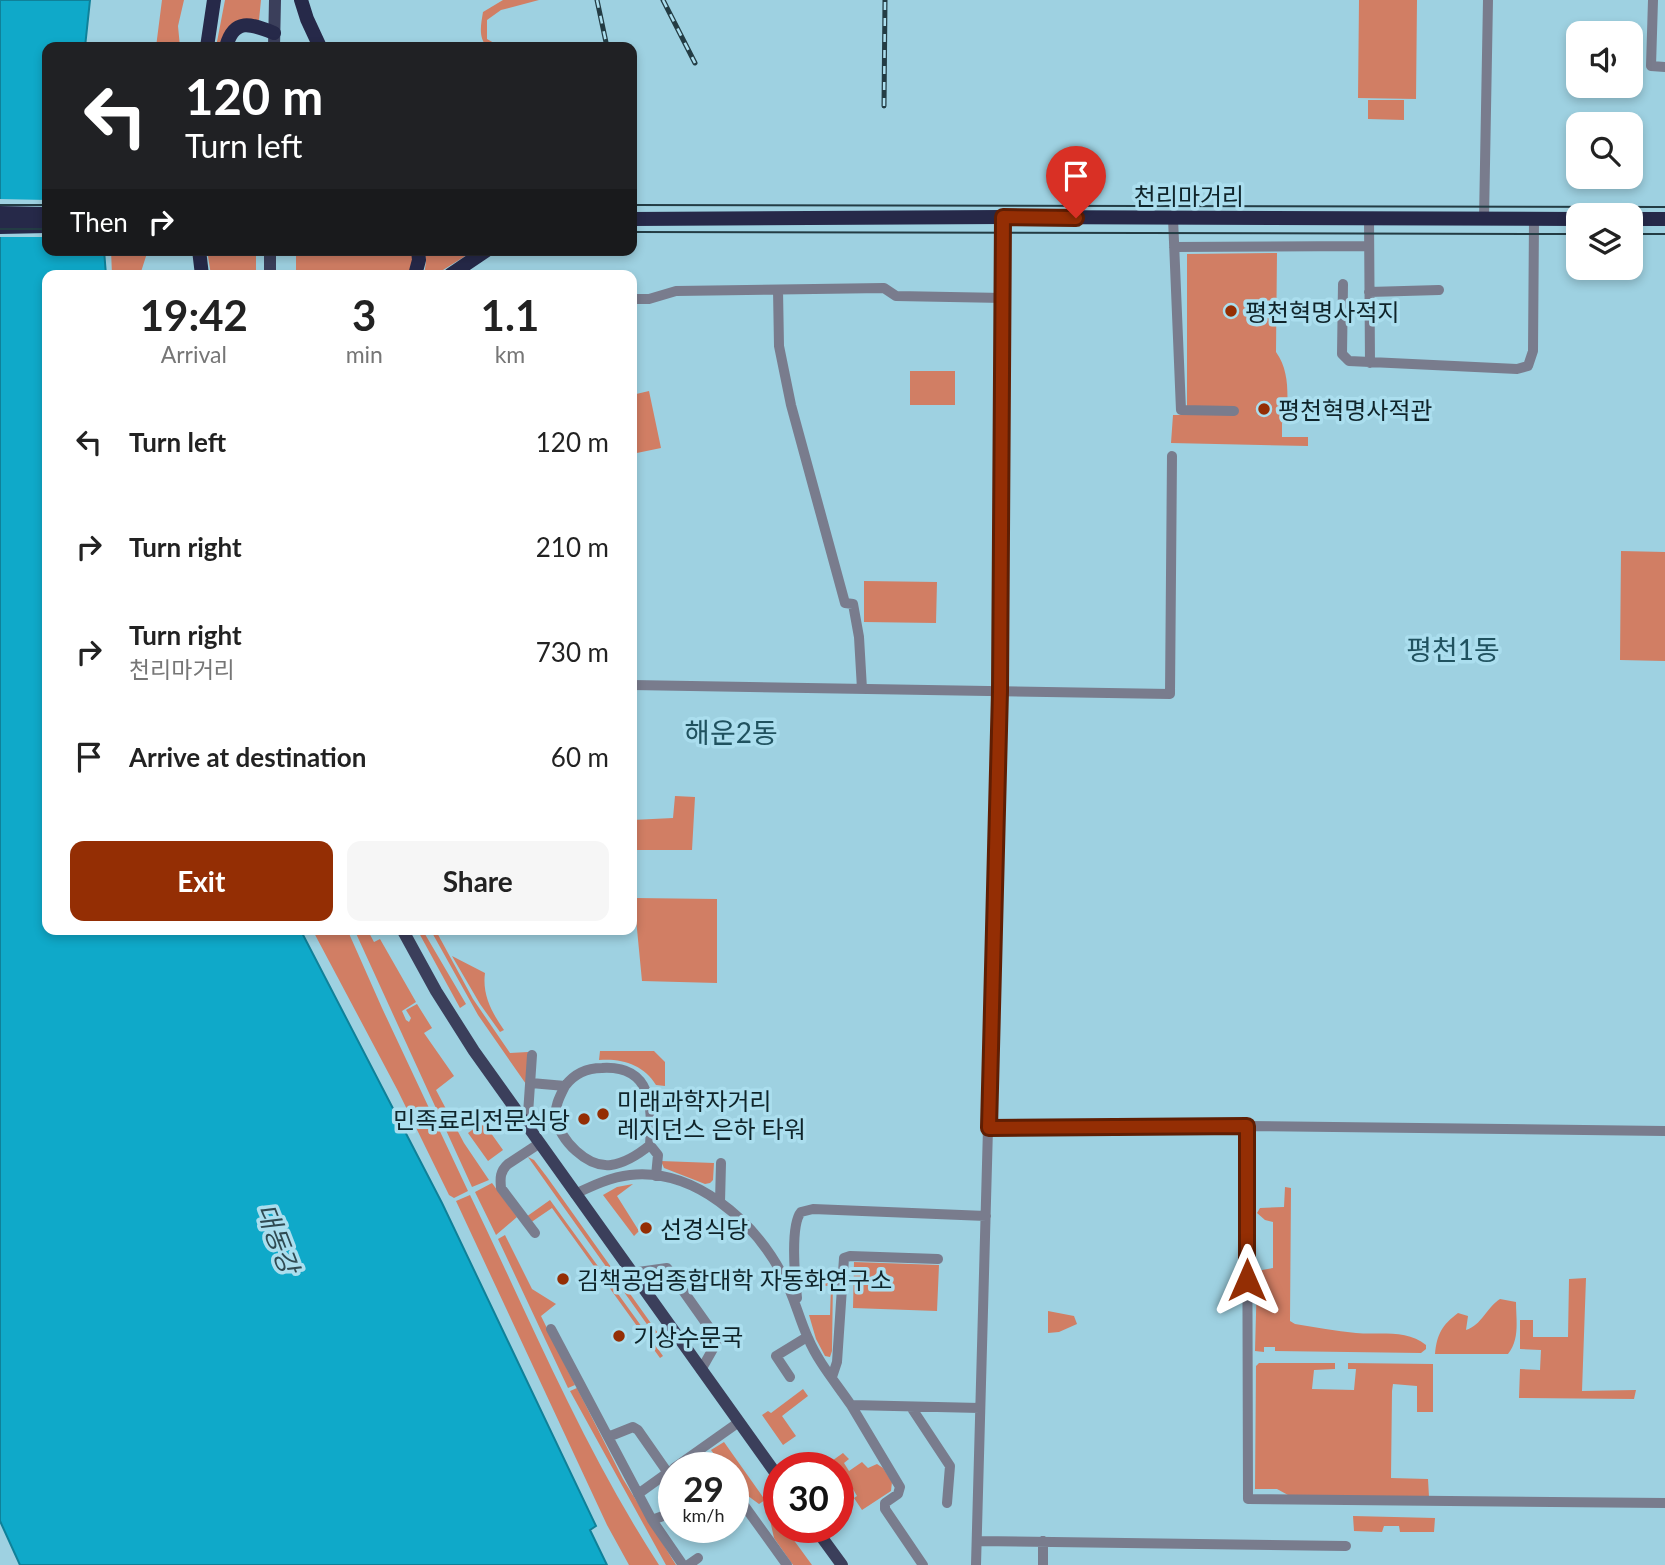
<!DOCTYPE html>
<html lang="en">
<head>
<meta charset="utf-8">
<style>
  :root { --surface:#fff; --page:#f6f6f6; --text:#222; --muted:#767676; --accent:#942e04 }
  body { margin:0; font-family:Lato,"Noto Sans KR",sans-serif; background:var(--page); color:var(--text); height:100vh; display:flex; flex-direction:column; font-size:26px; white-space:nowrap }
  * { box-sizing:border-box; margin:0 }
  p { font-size:23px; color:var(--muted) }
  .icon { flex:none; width:38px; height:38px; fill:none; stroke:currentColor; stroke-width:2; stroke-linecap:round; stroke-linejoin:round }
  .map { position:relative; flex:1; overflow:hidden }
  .panel { position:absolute; left:42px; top:270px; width:595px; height:665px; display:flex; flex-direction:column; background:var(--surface); border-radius:14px; box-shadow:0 4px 10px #0003 }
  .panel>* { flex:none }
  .guide { position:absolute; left:42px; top:42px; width:595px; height:214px; border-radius:14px; box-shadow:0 4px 10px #0003; background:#202124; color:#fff; overflow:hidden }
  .fabs { position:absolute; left:1566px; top:21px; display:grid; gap:14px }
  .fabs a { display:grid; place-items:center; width:77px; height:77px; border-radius:14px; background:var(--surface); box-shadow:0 4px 10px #0003; font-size:35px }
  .speed { position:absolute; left:658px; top:1452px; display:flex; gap:14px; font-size:35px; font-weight:700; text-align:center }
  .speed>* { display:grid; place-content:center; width:91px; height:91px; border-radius:50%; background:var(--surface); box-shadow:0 4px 10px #0003; line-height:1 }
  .speed small { font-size:18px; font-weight:400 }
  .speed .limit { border:10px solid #d22; background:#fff; color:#111 }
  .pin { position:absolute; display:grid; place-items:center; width:60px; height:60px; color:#fff; margin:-72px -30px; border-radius:50% 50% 50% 0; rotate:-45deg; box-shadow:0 0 7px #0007 }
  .pin .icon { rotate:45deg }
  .me { position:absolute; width:77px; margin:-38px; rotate:0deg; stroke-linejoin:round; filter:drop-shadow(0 0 5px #0008) }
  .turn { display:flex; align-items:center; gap:24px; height:147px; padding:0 28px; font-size:32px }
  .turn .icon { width:91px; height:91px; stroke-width:2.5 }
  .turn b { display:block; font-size:49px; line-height:60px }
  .then { display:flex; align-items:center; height:66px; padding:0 28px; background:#0003; gap:14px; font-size:26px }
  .eta { display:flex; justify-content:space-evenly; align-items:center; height:119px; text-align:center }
  .eta b { font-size:42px; font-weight:700; line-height:49px }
  .cta { display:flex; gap:14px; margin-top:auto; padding:14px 28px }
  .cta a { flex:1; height:80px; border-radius:14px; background:var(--accent); color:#fff; font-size:28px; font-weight:700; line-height:80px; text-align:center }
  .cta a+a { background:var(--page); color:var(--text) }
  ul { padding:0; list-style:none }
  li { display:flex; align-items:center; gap:21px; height:105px; padding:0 28px }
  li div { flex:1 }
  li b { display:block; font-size:26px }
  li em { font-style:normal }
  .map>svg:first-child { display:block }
  .green { fill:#d17e64 }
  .water { fill:#0fa9c9; stroke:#0f8199; stroke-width:2 }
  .pier { fill:#9ed1e1 }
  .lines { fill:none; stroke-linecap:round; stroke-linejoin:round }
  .minor { stroke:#797c8d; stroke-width:10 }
  .major { stroke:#3b3f5b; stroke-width:12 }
  .highway { stroke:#262949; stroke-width:14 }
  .tram { stroke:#233c44; stroke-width:2 }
  .rail-casing { stroke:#233c44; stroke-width:5 }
  .rail { stroke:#abdeee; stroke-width:2.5; stroke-dasharray:8; stroke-linecap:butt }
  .route-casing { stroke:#601e03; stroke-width:18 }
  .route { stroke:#942e04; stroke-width:12 }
  .poi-dot { fill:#942e04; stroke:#abdeee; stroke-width:2.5 }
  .labels { text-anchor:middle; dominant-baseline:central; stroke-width:7; stroke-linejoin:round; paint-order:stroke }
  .street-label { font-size:24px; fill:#0f242a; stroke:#abdeee }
  .poi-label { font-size:24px; fill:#0f242a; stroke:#abdeee; text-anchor:start }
  .water-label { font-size:26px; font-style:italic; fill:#2f4a52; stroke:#abdeee }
  .quarter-label { font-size:28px; fill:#20525f; stroke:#abdeee }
</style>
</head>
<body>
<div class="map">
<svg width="1665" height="1565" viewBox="0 0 1665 1565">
  <rect width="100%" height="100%" fill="#9ed1e1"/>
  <path class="green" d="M162,0h22l-6,26 2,21h-24z
    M225,0h36l-2,20h-9l-29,27h-5z
    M503,0h36l-38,10 -14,10v19l7,4v4h-7c-9,-10 -6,-22 -4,-35z
    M1359,0h58l-1,99 -58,-1z
    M1368,100h36v20l-36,-1z
    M111,250h37l-8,25h-28z
    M207,250h49v25h-45z
    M296,250h116l2,10 -4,15h-114z
    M425,250h50l-40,25h-11l2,-13z
    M1277,253l-1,99c15,21 11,46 11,70l-5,1v14h26v9l-137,-3 2,-28h14v-161z
    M910,371h45v34h-45z
    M649,391l12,57 -29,6v-59z
    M1621,551l44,1v109l-45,-1z
    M864,581l73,1 -1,41 -72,-1z
    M675,796l20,1 -3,53h-60v-30l41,-2z
    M634,898l83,1v84l-75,-2z
    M312,929h35l35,79 86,183 -14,7 -5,-3 -51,-104z
    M354,929h13l7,13 6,-3 36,63 -14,9 4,9 3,2 2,-4 -5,-8 11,-6 15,24 -8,5 30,43 -18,14 28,53 25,37 -17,7z
    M422,929l44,75 -6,4 -41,-75 3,-2z
    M430,929h5l38,70 37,54 18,-1 -2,32 -48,-69z
    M452,956l33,17c-3,22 7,40 19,57l-4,2 -20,-28z
    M600,1051h54l11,11v24l-9,-1c-12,-20 -34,-27 -57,-25z
    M483,1122l20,28 -15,11 -20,-28z
    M528,1157l6,3 13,17 118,166 1,8z
    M661,1161l53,2 -1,17 -3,3 -5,1 -41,-16z
    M492,1183l25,34 -21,18 -21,-43z
    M633,1184l-16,12 22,35 -5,5 -31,-41 14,-8z
    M1285,1187l6,1 -1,133 5,3c20,3 41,7 61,9 23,2 51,-4 70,12v4l-5,4 -146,-2v-4h-11v5l-9,-1 2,-73 5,-8 11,-2v-46l-8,-2 -8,-7 3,-5 24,-1z
    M470,1195c60,124 113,253 189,370h-30l-22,-40 -151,-324z
    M550,1200l113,156 -3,2 -108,-150 -22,15 -4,-6z
    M505,1235l27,54 24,15 -15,12 34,69 -7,3 -70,-149z
    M854,1262l85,3 -2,46 -84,-3z
    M804,1276h5l5,7 8,2 11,-9 -1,75 -2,6 -5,-1 -9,-17 -7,-24h21l1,-29 -27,-1z
    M1586,1278l-4,113 54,-1 -2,9 -115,-1 1,-29 20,1 1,-20 -21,-1v-29h13v17h35l1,-58z
    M1500,1299l16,3c0,18 4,37 -8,52h-73c2,-20 7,-29 23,-41l10,3 -2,14c16,-5 20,-22 34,-31z
    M1048,1311l26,5 3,8 -18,8 -11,1z
    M1259,1363h76v6l-21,1 -2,19 42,1 2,-21h-8v-6l85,1v48h-16v-26l-24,-2 -1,7 -1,87 37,1 1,18 -141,-2 -11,-6h-22l1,-123z
    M577,1388l46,91 53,86h-10l-96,-174z
    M803,1389l5,7 -26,20 14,20 -13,9 -21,-30 6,-4 3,2z
    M724,1442l41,58 -6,4c-16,-13 -26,-13 -26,-36h-9l-13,-18z
    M843,1453l6,6 -5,4 5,8 13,-9 6,6 9,-4 6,4 9,14 -1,9 -29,19 -8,-12 3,-2 -4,-7 -4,2 -11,-15v-8h-6l-3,-5z
    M777,1516l2,12h6l27,37h-19l-19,-27 -4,-18z
    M1353,1516l82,2 -1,14h-34l-1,-6h-15l-2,6 -28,-1z"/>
  <path class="water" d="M0,0h90l-5,47h-38v203h57l2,25h-59v654h253l142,274 154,323 -6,4 17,35h-587l-20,-44z"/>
  <path class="pier" d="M0,199l47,1v37h-47z"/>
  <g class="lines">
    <path class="minor" d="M1653,0l-2,66 14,1
      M1173,218l8,192 53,1
      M1369,218l1,145
      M1484,219l4,-219
      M1174,247l195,-1
      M1343,284l-1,70 7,7 168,8 11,-3 5,-15 1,-132
      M778,290l1,56 12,59 54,198 8,1 6,33 3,52
      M1369,292l70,-2
      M632,299h17l27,-8 208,-3 12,8 108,2
      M632,685l538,9 2,-238
      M531,1083l34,3c9,-12 21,-18 37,-18 50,-3 51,39 48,77l8,10 -2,21
      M565,1086c-5,10 -11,21 -9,32 4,22 31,50 55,47 14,-2 28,-11 39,-20
      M1247,1126l1,373 417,4
      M530,1127l-2,-13 4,-59
      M989,1128l258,-2 418,5
      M575,1194c17,-8 36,-17 55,-19 64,-7 123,45 152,99 12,21 16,42 26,64 10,24 28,45 43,67l129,3
      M720,1202l1,-39
      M535,1233l-34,-45c-1,-10 -1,-17 7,-24l32,-21
      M631,1273l36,-5 51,72 -17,30
      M797,1298c-2,-19 -7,-73 4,-86l12,-3 173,7
      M551,1329l101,191 31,45
      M790,1377l-14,-21 31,-19
      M832,1377l5,-15 7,-104 6,-2 88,3
      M851,1405l49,82 -2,7 -13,9v6l38,56
      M911,1407l39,59 -3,37
      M608,1437l25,-10 5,3 30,43
      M674,1468l65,-46
      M733,1490l54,75
      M638,1494l32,-23
      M652,1520l22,-8
      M977,1541l369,5
      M688,1565l10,-7
      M976,1565l24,-874 3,-474
      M1043,1565v-24"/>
    <path class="major" d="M274,47l1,-47
      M270,250v25
      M402,929l34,62 38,60 305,427
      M815,1528l27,37"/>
    <path class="highway" d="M301,0l6,19 13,28
      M207,47l7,-47
      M226,47c8,-30 25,-23 48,-14
      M0,213l47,1
      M632,219l371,-2 575,2
      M1631,219h34
      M0,227l47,-1
      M199,250l3,25
      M415,275l4,-15 -1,-10
      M450,275l37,-25"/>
    <path class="tram" d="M0,205h47
      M632,205l1033,2
      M0,229h47
      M632,232l946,2
      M1631,234h34"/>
    <g class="rail-casing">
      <path id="rail" d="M597,0l10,47
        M663,0l32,63
        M884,106l1,-106"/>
    </g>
    <use href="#rail" class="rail"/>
  </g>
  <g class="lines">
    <g class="route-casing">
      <path id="route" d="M1076,218l-73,-1 -3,474 -11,437 258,-2v154"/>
    </g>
    <use href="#route" class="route"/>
  </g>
  <g class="poi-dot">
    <circle cx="1231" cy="311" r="7"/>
    <circle cx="1264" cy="409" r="7"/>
    <circle cx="603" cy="1114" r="7"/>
    <circle cx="584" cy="1119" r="7"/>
    <circle cx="646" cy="1228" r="7"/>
    <circle cx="563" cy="1279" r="7"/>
    <circle cx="619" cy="1336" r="7"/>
  </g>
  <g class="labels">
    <g class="street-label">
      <text x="1189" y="195">천리마거리</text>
    </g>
    <g class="poi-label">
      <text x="1245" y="311">평천혁명사적지</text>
      <text x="1278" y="409">평천혁명사적관</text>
      <text x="617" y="1100">미래과학자거리<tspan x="617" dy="28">레지던스 은하 타워</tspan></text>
      <text x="570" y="1119" text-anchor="end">민족료리전문식당</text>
      <text x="660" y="1228">선경식당</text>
      <text x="577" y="1279">김책공업종합대학 자동화연구소</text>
      <text x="633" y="1336">기상수문국</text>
    </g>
    <g class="water-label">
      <text transform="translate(278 1238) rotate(69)">대동강</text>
    </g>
    <g class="quarter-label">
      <text x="1453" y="649">평천1동</text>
      <text x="731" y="732">해운2동</text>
    </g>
  </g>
</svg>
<div class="fabs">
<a><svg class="icon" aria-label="sound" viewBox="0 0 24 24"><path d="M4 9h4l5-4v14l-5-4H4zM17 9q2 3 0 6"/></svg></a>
<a><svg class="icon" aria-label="search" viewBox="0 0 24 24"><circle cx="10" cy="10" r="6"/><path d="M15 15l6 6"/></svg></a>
<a><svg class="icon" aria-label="layers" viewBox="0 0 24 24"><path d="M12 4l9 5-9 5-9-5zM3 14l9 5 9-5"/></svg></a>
</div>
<div class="speed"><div>29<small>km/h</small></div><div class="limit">30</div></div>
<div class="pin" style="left:1076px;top:218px;background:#d93025"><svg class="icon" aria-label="arrive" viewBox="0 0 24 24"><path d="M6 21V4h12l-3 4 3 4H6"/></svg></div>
<svg class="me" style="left:1247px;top:1280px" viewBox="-20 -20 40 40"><path d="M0-17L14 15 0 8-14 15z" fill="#942e04" stroke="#fff" stroke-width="4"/></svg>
<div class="guide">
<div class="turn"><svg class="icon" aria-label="left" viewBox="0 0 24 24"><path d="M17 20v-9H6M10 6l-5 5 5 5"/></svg><div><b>120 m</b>Turn left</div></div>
<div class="then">Then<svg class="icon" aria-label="right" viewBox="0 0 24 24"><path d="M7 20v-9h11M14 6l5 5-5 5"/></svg></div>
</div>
<section class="panel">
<div class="eta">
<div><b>19:42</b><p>Arrival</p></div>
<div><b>3</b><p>min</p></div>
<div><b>1.1</b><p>km</p></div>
</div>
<ul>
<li><svg class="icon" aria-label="left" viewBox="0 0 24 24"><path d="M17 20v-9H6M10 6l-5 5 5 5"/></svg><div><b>Turn left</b></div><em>120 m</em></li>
<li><svg class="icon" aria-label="right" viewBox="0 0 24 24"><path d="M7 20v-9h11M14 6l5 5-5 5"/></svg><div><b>Turn right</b></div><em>210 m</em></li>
<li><svg class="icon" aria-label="right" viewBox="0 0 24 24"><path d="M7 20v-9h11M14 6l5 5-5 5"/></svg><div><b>Turn right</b><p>천리마거리</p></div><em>730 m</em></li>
<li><svg class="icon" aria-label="arrive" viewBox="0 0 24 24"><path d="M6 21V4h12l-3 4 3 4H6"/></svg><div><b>Arrive at destination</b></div><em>60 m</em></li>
</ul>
<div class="cta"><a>Exit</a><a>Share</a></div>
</section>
</div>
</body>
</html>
